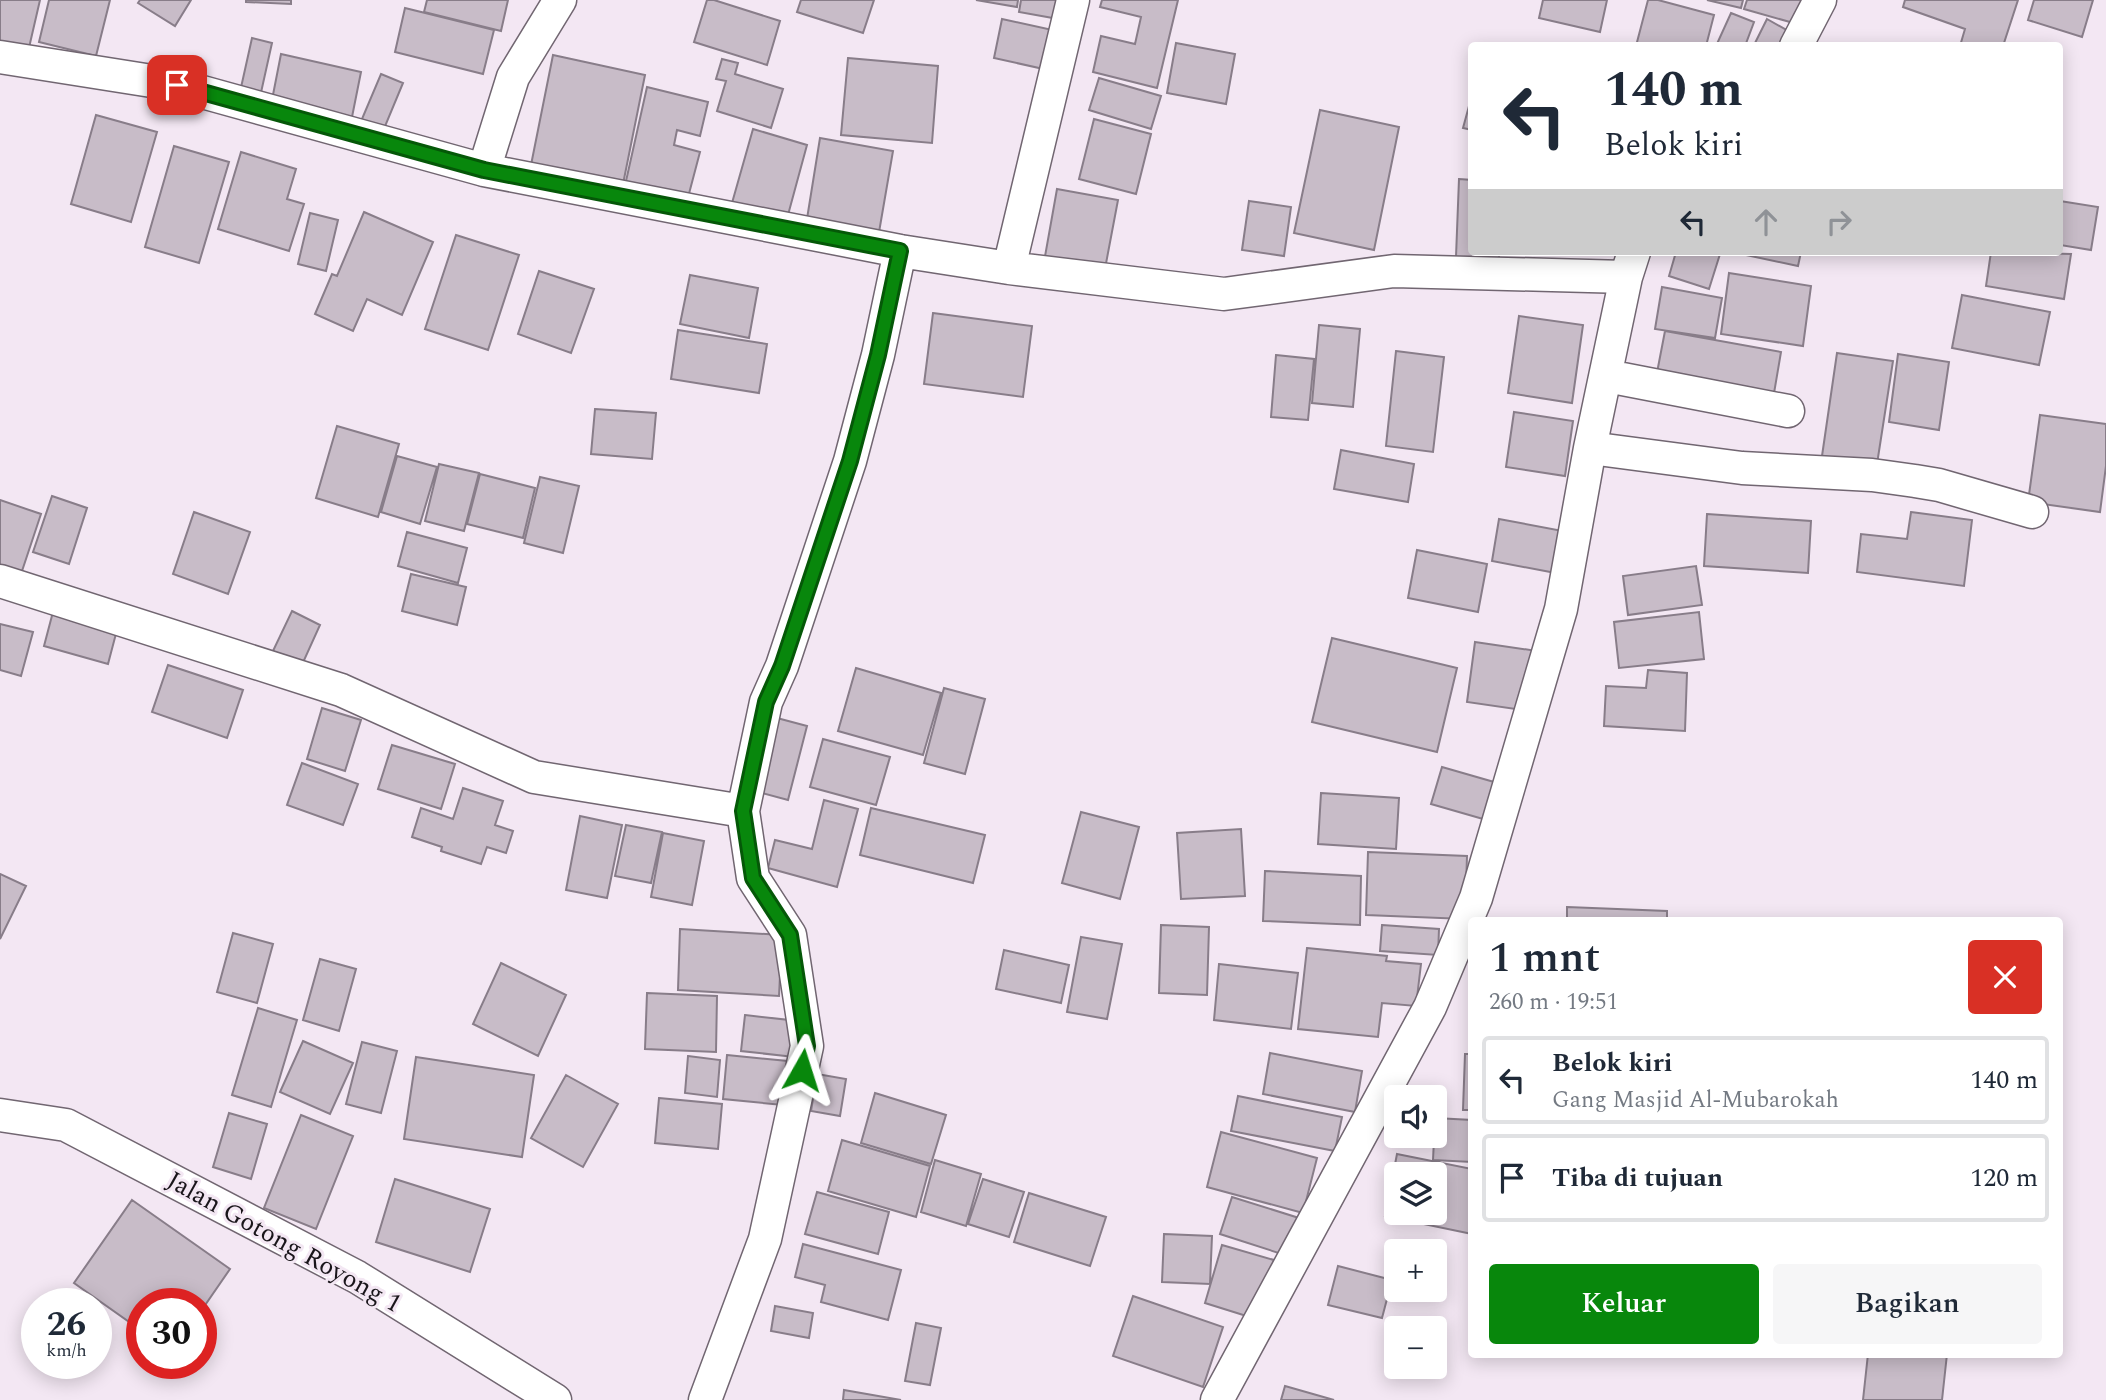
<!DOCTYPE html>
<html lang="id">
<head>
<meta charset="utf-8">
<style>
  :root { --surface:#fff; --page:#f6f6f7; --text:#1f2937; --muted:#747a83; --line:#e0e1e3; --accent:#08870c }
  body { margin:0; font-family:Spectral,serif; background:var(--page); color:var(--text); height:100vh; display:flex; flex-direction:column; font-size:26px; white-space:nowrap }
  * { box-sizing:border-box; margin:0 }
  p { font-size:23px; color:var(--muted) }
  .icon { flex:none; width:38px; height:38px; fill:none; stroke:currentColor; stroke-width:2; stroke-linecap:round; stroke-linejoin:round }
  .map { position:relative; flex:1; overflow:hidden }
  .sheet { position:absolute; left:1468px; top:917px; width:595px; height:441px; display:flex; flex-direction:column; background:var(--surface); border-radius:7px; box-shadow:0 4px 18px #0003 }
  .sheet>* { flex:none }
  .hud { position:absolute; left:1468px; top:42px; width:595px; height:214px; border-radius:7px; box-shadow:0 4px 18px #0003; background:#fff; color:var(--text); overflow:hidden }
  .tools { position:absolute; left:1384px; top:1085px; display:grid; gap:14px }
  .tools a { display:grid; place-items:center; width:63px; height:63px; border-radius:7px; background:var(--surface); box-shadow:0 4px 18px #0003; font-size:35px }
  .speed { position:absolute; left:21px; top:1288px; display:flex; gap:14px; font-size:35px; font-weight:700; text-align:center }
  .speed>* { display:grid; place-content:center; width:91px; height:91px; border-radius:50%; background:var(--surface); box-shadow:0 4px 18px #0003; line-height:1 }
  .speed small { font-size:18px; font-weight:400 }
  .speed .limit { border:10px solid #d22; background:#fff; color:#111 }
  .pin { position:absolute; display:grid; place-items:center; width:60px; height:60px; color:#fff; margin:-30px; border-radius:14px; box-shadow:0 4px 10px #0006 }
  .me { position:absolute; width:77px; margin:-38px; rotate:6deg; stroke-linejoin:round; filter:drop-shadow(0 0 5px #0008) }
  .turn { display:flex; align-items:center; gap:24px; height:147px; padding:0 21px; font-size:32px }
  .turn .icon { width:91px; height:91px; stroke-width:2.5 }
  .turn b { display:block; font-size:49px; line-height:60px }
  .lanes { display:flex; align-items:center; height:66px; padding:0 21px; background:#0003; justify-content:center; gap:35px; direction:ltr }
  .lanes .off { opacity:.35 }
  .round { display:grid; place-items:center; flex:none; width:74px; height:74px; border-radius:7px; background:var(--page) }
  .headline { display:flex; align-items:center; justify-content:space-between; height:119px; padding:0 21px }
  h1 { font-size:42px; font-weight:600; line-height:52px }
  .primary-button { display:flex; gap:14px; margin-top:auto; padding:14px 21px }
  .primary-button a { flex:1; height:80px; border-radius:7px; background:var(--accent); color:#fff; font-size:28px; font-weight:600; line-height:80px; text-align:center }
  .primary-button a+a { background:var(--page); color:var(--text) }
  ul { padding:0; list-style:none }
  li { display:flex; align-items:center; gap:21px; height:88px; margin:0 14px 10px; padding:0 7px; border:4px solid var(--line); border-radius:7px }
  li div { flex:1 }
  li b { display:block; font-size:26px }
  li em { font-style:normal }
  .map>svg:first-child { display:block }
  .building { fill:#c8bcc8; stroke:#887d89; stroke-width:2; fill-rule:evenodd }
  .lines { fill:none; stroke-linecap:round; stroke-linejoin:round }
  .minor-casing { stroke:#716671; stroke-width:35 }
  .minor { stroke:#fff; stroke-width:32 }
  .route-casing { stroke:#055808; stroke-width:18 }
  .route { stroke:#08870c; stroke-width:12 }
  .labels { text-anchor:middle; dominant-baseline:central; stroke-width:6; stroke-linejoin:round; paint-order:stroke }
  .street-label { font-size:26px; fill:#19151a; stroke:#f3e7f3 }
</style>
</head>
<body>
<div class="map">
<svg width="2106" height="1400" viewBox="0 0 2106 1400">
  <rect width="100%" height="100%" fill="#f3e7f3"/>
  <path class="building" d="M0,0h40l-12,52 -28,-7z
    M49,0h61l-14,56 -57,-14z
    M140,0h51l-16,26 -37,-23z
    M246,0h45v4l-45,-2z
    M427,0h81l-7,31 -77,-19z
    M707,0h7l66,21 -13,44 -73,-23z
    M801,0h73l-11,33 -66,-21z
    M976,0h42l-1,7z
    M1021,0h47l-4,20 -45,-8z
    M1102,0h76l-21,88 -64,-16 8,-36 34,8 6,-27 -41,-10z
    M1543,0h64l-7,32 -61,-14z
    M1648,0h10l56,15 -8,31h-70z
    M1707,0h36l-2,8z
    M1747,0h56l-6,24 -53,-15z
    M1905,0h113l-15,46h-43l5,-17 -62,-22z
    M2034,0h59l-11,37 -54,-17z
    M405,8l89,22 -11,44 -88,-22z
    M1731,13l23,9 -9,24h-29z
    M1002,19l55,12 -9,39 -54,-12z
    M1767,19l23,13 -7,14 -29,-1z
    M252,38l20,5 -12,54 -20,-5z
    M1176,43l59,11 -9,50 -59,-11z
    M281,54l80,18 -10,50 -80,-17z
    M553,55l92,20 -23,114 -92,-19z
    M848,58l90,8 -6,77 -91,-8z
    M722,59l16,4 -3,11 48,15 -12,39 -54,-17 9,-30 -10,-2z
    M381,74l22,9 -22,53 -22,-10z
    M1099,78l62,18 -10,33 -62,-19z
    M647,87l61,15 -8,34 -23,-6 -3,15 26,7 -14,53 -62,-15z
    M1472,95v35l-9,-2z
    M1320,110l79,17 -25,123 -80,-17z
    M96,115l61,17 -26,90 -60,-18z
    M1094,119l57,15 -15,60 -57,-15z
    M753,129l54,16 -22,81 -55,-16z
    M820,138l73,13 -15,87 -72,-13z
    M174,146l55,16 -30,101 -54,-16z
    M241,152l55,17 -9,30 17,5 -15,47 -71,-22z
    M1459,179l13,1v72h27v7l-43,-2z
    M1057,189l61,11 -14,74 -60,-12z
    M1249,201l42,6 -7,49 -42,-6z
    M2060,201l38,6 -7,43 -31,-5z
    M364,212l69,30 -31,73 -35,-16 -14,32 -38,-17 17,-40 5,2z
    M310,213l28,7 -12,51 -28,-7z
    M456,235l63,20 -31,95 -63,-21z
    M1676,252h37l7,2 -11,35 -40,-13z
    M1747,252h54l-3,14 -52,-11z
    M1991,252l80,2 -7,45 -78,-13z
    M539,271l55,18 -23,64 -53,-19z
    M1729,273l82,13 -8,60 -82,-12z
    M690,275l68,13 -9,50 -69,-14z
    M1662,287l60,11 -7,40 -60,-9z
    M1962,295l88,17 -11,53 -87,-17z
    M933,313l99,13 -9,71 -99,-13z
    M1519,316l64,9 -11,78 -64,-10z
    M1319,325l41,4 -7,78 -41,-4z
    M678,330l89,14 -8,49 -88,-14z
    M1665,331l116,21 -9,53 -117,-22z
    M1396,351l48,6 -11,95 -47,-6z
    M1837,353l56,8 -16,103 -55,-8z
    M1898,354l51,8 -10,68 -50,-8z
    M1276,355l38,4 -6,61 -37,-3z
    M595,409l61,4 -4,46 -61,-5z
    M1514,412l59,9 -8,55 -59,-9z
    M2040,415l66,9v42l-6,46 -72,-10z
    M337,426l62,18 -21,73 -62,-19z
    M1341,450l73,14 -6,38 -74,-13z
    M397,456l40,11 -17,57 -39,-12z
    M439,464l40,9 -15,58 -39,-10z
    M480,474l55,14 -12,50 -56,-14z
    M540,477l39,9 -16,67 -39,-10z
    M52,496l35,12 -18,56 -36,-12z
    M0,500l41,14 -21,63 -20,-7z
    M194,512l56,20 -22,62 -55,-20z
    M1911,512l61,8 -8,66 -107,-14 4,-38 46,5z
    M1707,514l104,7 -3,52 -104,-7z
    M1499,519l69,13 -7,42 -69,-13z
    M407,532l60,16 -9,35 -60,-17z
    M1417,550l70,14 -9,48 -70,-14z
    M1696,566l6,39 -74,10 -5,-39z
    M411,574l55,13 -9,38 -55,-14z
    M54,608l64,18 -10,38 -64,-18z
    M292,611l28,14 -19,42 -29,-14z
    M1699,612l5,47 -85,9 -5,-46z
    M0,624l33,8 -12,44 -21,-6z
    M1332,638l125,30 -20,84 -125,-30z
    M1475,642l62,9 -8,60 -62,-9z
    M168,665l75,25 -16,48 -75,-26z
    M856,668l85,25 -18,62 -85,-24z
    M1648,670l39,3 -2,58 -81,-5 2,-40 40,2z
    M944,688l41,11 -20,75 -41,-11z
    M322,708l39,12 -16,51 -38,-12z
    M777,718l30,8 -19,74 -30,-8z
    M823,739l67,18 -14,48 -66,-18z
    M392,745l63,19 -14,45 -63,-20z
    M302,763l56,21 -15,41 -56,-20z
    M1442,767l59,17 -11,37 -59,-17z
    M463,788l40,13 -8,24 18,6 -7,22 -19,-6 -6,17 -40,-13 1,-4 -30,-10 9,-29 32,11z
    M1321,793l78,5 -3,51 -78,-5z
    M824,800l34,9 -21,78 -69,-19 7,-28 37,9z
    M871,808l114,27 -12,48 -113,-28z
    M1081,812l58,15 -19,72 -58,-16z
    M580,816l42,9 -15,73 -41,-8z
    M626,825l36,7 -11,51 -36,-7z
    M1241,829l4,67 -64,3 -4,-66z
    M663,833l41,8 -12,64 -41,-8z
    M1368,852l99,4 -2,63 -99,-4z
    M1265,871l96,5 -1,49 -97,-4z
    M0,874l26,12 -26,53z
    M1567,907l100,4v9h-100z
    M1161,925l48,2 -2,68 -48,-2z
    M1382,925l57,4 -1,26 -58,-4z
    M680,929l102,6 -3,61 -101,-6z
    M233,933l40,11 -16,59 -40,-11z
    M1081,937l41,7 -15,75 -40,-7z
    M1307,948l80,8 -1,5 35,3 -5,42 -34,-3 -4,34 -80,-8z
    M1004,950l65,15 -8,38 -65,-14z
    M320,959l36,10 -17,62 -36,-11z
    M501,963l65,32 -28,61 -65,-32z
    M1219,964l79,9 -7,56 -77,-9z
    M647,993l70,3 -1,56 -71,-3z
    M258,1008l39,12 -26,87 -39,-12z
    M745,1015l53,6 -4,36 -53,-6z
    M303,1041l50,22 -23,51 -50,-22z
    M362,1042l35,9 -16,62 -35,-9z
    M1270,1053l92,18 -7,41 -92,-18z
    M1465,1054h7v56h-9z
    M727,1055l71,7 -5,44 -70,-7z
    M688,1056l32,4 -3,37 -32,-4z
    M416,1057l118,18 -12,82 -118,-18z
    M817,1074l29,5 -6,37 -29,-5z
    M566,1075l52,29 -35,63 -52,-29z
    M875,1093l71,22 -15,49 -70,-21z
    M1238,1096l104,21 -7,34 -104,-20z
    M659,1098l63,6 -4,45 -63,-6z
    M229,1113l38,11 -16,55 -38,-12z
    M301,1115l52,21 -37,93 -52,-21z
    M1435,1118l37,2v42l-39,-2z
    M1221,1132l96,26 -14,55 -96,-26z
    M842,1140l88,26 -14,51 -88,-26z
    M1397,1154l75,15v65l-87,-18zM1396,1174h39v39h-39z
    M935,1160l46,14 -15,52 -45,-14z
    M395,1179l95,30 -20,63 -94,-30z
    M983,1179l41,13 -15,45 -41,-13z
    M817,1192l72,20 -11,42 -73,-20z
    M1029,1193l77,24 -16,49 -76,-24z
    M1232,1197l67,21 -11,38 -68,-22z
    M132,1200l98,69 -29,42v-7h-59v27l-68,-48z
    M1164,1234l48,2 -2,48 -48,-2z
    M803,1244l98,26 -13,50 -67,-18 4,-17 -30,-8z
    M1222,1245l52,15 -18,59 -51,-16z
    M1338,1266l54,14 -10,38 -54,-13z
    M1133,1296l90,31 -20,60 -90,-31z
    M775,1306l38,7 -4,25 -38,-7z
    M916,1323l25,5 -11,57 -25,-4z
    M1868,1354h79l-5,46h-79z
    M1285,1386l49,14h-53z
    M844,1390l57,10h-58z"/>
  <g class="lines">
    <g class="minor-casing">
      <path id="minor" d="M1796,46l24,-46
        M0,57l177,28 307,85 416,81 109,17 215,26 170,-23 232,6
        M484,170l29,-93 47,-77
        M1009,268l64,-268
        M1607,376l181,35
        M1590,448l152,20 130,7 43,6 24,4 93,27
        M0,581l341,109 193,87 209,34
        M0,1115l66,10 291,152 198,123
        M705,1400l60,-161 42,-193 -17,-111 -37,-57 -10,-67 23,-109 16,-36 68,-205 28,-106 22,-104
        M1217,1400l213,-393 46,-109 85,-289 29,-161 36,-171 8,-25"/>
    </g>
    <use href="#minor" class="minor"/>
  </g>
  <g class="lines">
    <g class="route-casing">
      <path id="route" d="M177,85l307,85 416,81 -22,104 -28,106 -68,205 -16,36 -23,109 10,67 37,57 17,111 -5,24"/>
    </g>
    <use href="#route" class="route"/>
  </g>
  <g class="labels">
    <g class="street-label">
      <text transform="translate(284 1242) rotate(29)">Jalan Gotong Royong 1</text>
    </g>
  </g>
</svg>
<div class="tools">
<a><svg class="icon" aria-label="sound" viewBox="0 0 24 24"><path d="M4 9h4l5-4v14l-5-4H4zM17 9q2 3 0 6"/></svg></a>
<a><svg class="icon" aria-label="layers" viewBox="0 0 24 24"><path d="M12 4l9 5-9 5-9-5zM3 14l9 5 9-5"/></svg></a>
<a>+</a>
<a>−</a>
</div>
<div class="speed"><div>26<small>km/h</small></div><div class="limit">30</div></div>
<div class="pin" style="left:177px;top:85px;background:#d93025"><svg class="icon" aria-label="arrive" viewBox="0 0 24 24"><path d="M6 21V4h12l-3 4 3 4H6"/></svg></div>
<svg class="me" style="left:802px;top:1070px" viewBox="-20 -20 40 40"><path d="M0-17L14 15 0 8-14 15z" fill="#08870c" stroke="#fff" stroke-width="4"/></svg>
<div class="hud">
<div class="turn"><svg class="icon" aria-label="left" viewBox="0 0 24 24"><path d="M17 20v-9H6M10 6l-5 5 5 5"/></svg><div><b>140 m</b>Belok kiri</div></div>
<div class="lanes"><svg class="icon" aria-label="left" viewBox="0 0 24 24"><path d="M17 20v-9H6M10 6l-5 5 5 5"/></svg><svg class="icon off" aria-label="ahead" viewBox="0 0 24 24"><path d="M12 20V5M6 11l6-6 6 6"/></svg><svg class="icon off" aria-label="right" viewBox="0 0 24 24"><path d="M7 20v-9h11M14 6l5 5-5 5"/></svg></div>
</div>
<section class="sheet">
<div class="headline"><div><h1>1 mnt</h1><p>260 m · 19:51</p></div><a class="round" style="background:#d93025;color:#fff"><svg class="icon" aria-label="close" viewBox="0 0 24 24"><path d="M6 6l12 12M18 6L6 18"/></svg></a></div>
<ul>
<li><svg class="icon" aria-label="left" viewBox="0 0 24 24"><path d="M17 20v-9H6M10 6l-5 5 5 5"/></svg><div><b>Belok kiri</b><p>Gang Masjid Al-Mubarokah</p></div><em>140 m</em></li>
<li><svg class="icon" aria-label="arrive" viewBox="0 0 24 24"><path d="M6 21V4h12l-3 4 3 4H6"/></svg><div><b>Tiba di tujuan</b></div><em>120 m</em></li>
</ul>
<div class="primary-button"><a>Keluar</a><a>Bagikan</a></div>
</section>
</div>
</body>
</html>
